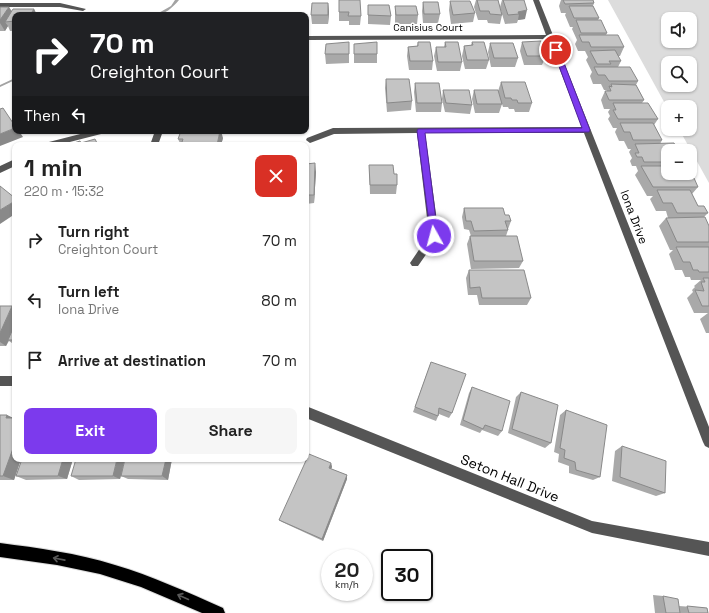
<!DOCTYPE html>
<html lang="en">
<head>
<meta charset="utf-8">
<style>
  :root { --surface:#fff; --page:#f6f6f6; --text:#222; --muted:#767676; --accent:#7c3aed }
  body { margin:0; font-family:"Space Grotesk",sans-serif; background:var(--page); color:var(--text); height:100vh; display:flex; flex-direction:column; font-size:15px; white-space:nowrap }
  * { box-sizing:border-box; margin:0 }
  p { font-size:13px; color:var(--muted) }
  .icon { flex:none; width:22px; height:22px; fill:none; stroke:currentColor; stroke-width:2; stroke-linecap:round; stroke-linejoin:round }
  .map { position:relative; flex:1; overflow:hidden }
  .sheet { position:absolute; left:12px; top:142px; width:297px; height:320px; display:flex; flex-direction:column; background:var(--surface); border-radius:8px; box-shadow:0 1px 3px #0004 }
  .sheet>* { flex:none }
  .guide { position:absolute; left:12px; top:12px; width:297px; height:122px; border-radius:8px; box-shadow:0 1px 3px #0004; background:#202124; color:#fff; overflow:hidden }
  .buttons { position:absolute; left:661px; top:12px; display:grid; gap:8px }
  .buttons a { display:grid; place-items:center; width:36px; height:36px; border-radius:8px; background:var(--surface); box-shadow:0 1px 3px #0004; font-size:20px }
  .speed { position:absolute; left:321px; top:549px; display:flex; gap:8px; font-size:20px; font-weight:700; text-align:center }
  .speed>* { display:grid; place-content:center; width:52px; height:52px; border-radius:50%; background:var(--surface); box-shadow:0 1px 3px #0004; line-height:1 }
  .speed small { font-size:10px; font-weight:400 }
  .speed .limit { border:2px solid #111; border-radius:6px; background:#fff; color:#111 }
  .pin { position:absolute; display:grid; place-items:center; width:34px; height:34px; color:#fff; margin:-17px; border:2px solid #fff; border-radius:50%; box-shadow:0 1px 4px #0007 }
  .me { position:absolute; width:44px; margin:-22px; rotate:353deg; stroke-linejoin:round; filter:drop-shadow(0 0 3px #0008) }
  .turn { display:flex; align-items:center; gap:14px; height:84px; padding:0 12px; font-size:18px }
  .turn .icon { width:52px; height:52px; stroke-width:2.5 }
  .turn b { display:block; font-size:28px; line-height:34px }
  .then { display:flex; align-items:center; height:38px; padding:0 12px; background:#0003; gap:8px; font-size:15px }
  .round { display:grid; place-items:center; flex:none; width:42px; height:42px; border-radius:8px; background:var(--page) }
  .headline { display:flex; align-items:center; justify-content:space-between; height:68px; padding:0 12px }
  h1 { font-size:24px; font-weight:800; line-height:30px }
  .cta { display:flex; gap:8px; margin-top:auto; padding:8px 12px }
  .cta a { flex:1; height:46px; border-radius:8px; background:var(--accent); color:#fff; font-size:16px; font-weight:800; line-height:46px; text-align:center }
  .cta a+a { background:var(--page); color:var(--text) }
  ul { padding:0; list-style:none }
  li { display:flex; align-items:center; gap:12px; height:60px; padding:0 12px }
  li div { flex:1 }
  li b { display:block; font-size:15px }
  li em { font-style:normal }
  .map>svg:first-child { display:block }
  .green { fill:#dcdcdc; fill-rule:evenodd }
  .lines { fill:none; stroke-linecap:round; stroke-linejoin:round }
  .stream { fill:#a3a3a3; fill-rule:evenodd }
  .major-casing { stroke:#dbdbdb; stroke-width:2 }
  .minor { fill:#555; fill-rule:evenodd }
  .major { fill:#000; fill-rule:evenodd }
  .wall { fill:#a9a9a9 }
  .shaded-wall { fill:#898989 }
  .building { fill:#c4c4c4; stroke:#898989 }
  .oneway { stroke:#595959 }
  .route { fill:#7c3aed; stroke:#51269a }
  .labels { text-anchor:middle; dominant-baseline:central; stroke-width:3; stroke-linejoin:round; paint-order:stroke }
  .far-street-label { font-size:10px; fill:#000; stroke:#fff }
  .street-label { font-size:12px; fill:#000; stroke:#fff }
  .near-street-label { font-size:14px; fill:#000; stroke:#fff }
</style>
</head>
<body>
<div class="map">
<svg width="709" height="613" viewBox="0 0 709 613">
  <rect width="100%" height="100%" fill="#fff"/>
  <path class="green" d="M608,0h101v183l-30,-54h11v-22h-22v2zM668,19h22v22h-22zM668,63h22v22h-22z"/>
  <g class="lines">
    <path class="stream" d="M175,0h4c-6,7 -14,15 -24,15l16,-9z
      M15,78v2l-15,7v-2z"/>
    <g class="major-casing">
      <path id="major" d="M0,543c38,5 77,10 115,22 37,11 72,27 108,43l2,5h-23l-61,-26 -41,-13 -43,-9 -57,-8z"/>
    </g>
    <path class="minor" d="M533,0h6l170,427v21l-4,-2 -2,-4 -119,-309h-159l14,103 -21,30h-6l-2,-3 19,-28 -12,-102 -83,1 -24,9 -4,-3 1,-2 26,-10 249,-1 -34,-88 -242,1v-4l240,-1z
      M0,3h60l26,6 -3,2 -23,-4h-60z
      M92,131h14l-1,2 -47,12h-14l1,-2z
      M155,131h8l-5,14h-8z
      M15,159v7l-15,7v-7z
      M0,376h15v10h-15z
      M306,406l286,115 117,21v14l-117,-23 -286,-115z"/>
    <use href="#major" class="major"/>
  </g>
  <path class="wall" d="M339,0l22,16 -1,9h-11v-4h-10z
    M476,0h22l4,15 -2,9 -12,-1 -1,-3h-9l-4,-13z
    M502,0h22l1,19 -7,1 -1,3 -12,1 -5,-17z
    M561,0h32l1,3 -1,3 6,12 -1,2 9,13 -1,2 18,12 -4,9h-2l3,5 -3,6 20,14 -2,4 8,15 -2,3 16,16 -4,6 8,15 -2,4 8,7v22l22,5 8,9 -6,7 6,12 10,7 -4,4 5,25v91h-3l-6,-14 8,-6h-14l-7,-15 6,-6 -1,-2 3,-3 -1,-1 7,-6h-10l-1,-3h-5l-3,-7h-7l-6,-16 4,-4h-3l-11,-24 7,-8h2l-2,-7h-10l-6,-12 3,-3h-6l-12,-21 3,-4 -2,-5h-4l-2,-5 2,-3 -3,-6 2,-3h-3l-4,-8h-5l-4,-9 2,-4h-4l-5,-9 2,-3 -2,-4 2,-3h-6l-3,-9 4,-9h1l1,-1h-3l-3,-6h-8l-3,-8 2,-4 -6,-12 2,-3 -3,-6h-7l-3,-7 2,-4 -5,-11 1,-2h-3l-5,-12 1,-2h-5l-2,-7z
    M450,1l25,12 -2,9 -22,2 -2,-14z
    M423,2l17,12 -2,9h-15l-1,-12z
    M328,3l1,9 -1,12h-16l-1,-9z
    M368,5l23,11 -1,9 -22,-1z
    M395,6l23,9 -1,9h-22z
    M0,7l12,4 22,-2 3,6h-22v16h-5l-2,-5 -3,5h-5z
    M349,42v21l-23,1 -1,-10z
    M418,42l15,19 -1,9h-23l-2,-14 1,-9 9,-1z
    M445,42l17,20 -2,9h-23l-3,-15 2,-9h8z
    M472,42l17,18 -3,9h-21l-3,-13 2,-10 7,-1z
    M522,42l24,14 -4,9h-18l-4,-14z
    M490,43l28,15 -3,9h-24l-3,-15z
    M354,44l23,10v9h-23z
    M386,79l26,22 -1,9 -24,2 -2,-24z
    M501,82l31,21 -3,9h-14l-1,-3h-5l-1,-2h-5l-1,-3 -3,9h-24l-3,-14 2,-9 24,1z
    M415,83l27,20 -1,9h-25l-2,-20z
    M443,90l29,15 -2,9 -25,-2 -3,-13z
    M223,138l-2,7h-40l-3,-6z
    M306,164l10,8 -2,31 -8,1z
    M369,165l25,9 3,11 -1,9h-26z
    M464,208l41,7 6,6 -3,8v1l-2,6 17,25 -4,7 -48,1 -4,-25 3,-8h1l-2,-6 -5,-1 -2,-12z
    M469,270l62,28 -4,7h-48l-2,-10h-9l-2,-17z
    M0,306l15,34v5l-6,-4 -3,5h-6z
    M431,362l21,51 -3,5 -10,-4 -3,7 -23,-9z
    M472,387l30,44 -4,5 -16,-6 -2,3 -20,-8 9,-32z
    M521,392l30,51 -6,5 -37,-15 8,-36z
    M566,410l34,67 -7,3 -24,-7v-7l-11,-4 1,-8 -5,-2 6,-37z
    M0,415h7l6,3 2,41h6l-7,21h-14z
    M622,446l43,47 -9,3 -44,-15 3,-30z
    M22,459h51l-6,20 -41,1 -10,-4z
    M172,459l-4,21 -40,-1 -7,-3 -1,3 -41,1 -8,-4z
    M331,463l1,4 -1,2 16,6v4l-24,62 -41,-19 -3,-2z
    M653,595l10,1 16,10 28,2 1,5h-53z"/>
  <path class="shaded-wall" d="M328,3l1,9 -1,12z
    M9,7l6,9 -10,6 3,4 -3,5 -5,-8v-3z
    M34,9l3,6h-7z
    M527,10l-2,9 -7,1 1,-6 -1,-2z
    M15,128v3h4l4,6 -23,9v-12z
    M220,131h1l2,7 -2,7h-4z
    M315,163l1,9 -2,31v-8z
    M15,201v13l-15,10v-14z
    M12,306l3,2v18l-9,20 -6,-4v-9z
    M7,415l8,4 -9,-1z
    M15,443v16h6l-7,21 -11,-4z
    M63,459h10l-6,20 -9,-3z
    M117,459h8l-5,20 -7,-3z
    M166,459h6l-4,21 -6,-4z
    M331,463l1,4 -2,4 -1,-3z
    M347,475v4l-24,62 -1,-2z"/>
  <path class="building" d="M339,0h21l1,16h-13l1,-4h-10z
    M477,0h21l4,15 -12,-1 -1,-3h-9z
    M503,0h21l3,10 -9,2 1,2 -11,1z
    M563,0h30l1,3 -29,1z
    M450,1h20l5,12 -22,2z
    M423,2h15l2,12h-16z
    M312,3h16v12h-17z
    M368,5h21l2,11 -23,-1z
    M395,6h21l2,9h-22z
    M569,6h24l6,12h-25z
    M0,7h9l-9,13z
    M13,9h21l-4,6h-15v6l-10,1z
    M576,20h25l6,13h-26z
    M579,35h39l6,12h-33l-2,-5h-7z
    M541,41l5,15h-19l-5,-14z
    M349,42v12h-24l1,-10z
    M377,42v12h-23v-10z
    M418,42h12l3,19h-23l-2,-14 10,-1z
    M445,42h13l4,20h-24l-2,-15h10z
    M472,42h12l5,18h-22l-3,-14 9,-1z
    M490,43h23l5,15h-24z
    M615,50l6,11h-12l2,3h-14l-7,-13z
    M594,67h36l8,14h-29l-4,-6h-7z
    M386,79h23l3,22 -25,2z
    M501,82h24l7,21h-14l-1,-3h-5l-1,-2h-6z
    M415,83h24l3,20h-25z
    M611,84l25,1 8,15h-35l-4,-9h6l-2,-5 3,1z
    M443,90h26l3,15 -26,-2z
    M474,90h24l4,14h-25z
    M613,103h35l10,16h-40l-5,-9h3z
    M3,108l12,18v2l-15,6v-25z
    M620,123h33l9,17h-29l-3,-8h-6z
    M181,131h39l-3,14h-36l2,-6h-5z
    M95,139l3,6h-30l12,-4 1,2z
    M674,143l4,8h-10v11h-24l-2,-5h-5l-2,-4h4l-4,-9z
    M315,163l-1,32h-8v-31z
    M369,165h24l1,9h3v11h-27z
    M641,166h27v7h20l2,5h4l4,9h-45z
    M0,186l15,12v3l-15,9z
    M657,190h33l8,16h6l4,7h-31l-5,-10h-9z
    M464,208h39l2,7h4l2,6h-6l3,9 -34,1 -3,-10h-5z
    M705,217l4,9v16h-32l-11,-24z
    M470,236h47l6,25h-49z
    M676,247h33v25h-10l-1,-2h-5l-3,-8h-7z
    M469,270h55l7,28h-49l-2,-11 -10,1z
    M703,278h6v28h-7l-7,-16 9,1 -3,-9h4z
    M0,306h12l-12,27z
    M15,324v16h-7z
    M431,362l35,12 -14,39 -13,-5 -1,8 -23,-9z
    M472,387l38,14 -8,30 -17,-6 -2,4 -20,-9z
    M521,392l37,13 -7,38 -39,-14z
    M566,410l41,15 -7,52 -24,-7 -1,-8 -11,-4 1,-8 -5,-2z
    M0,415h7l-1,3h9v25l-12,33h-3z
    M622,446l44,15 -1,32 -45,-16z
    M309,454l22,9 -2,5 18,7 -25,64 -43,-19z
    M22,459h41l-5,17h-42z
    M76,459h41l-4,17h-42z
    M125,459h41l-4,17h-41z
    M663,596l15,3 2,14h-14z
    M687,606l20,2 1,5h-19z"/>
  <defs><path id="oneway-shaft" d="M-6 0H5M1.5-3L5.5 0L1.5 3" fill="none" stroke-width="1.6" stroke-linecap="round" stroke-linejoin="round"/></defs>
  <g class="oneway">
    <use href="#oneway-shaft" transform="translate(59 559) rotate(-169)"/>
    <use href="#oneway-shaft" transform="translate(183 597) rotate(-156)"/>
  </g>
  <path class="route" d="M554,49l5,1 31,80 -1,2 -164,1 13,103 -4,3 -3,-1 -14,-107 1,-2 164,-1 -29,-78z"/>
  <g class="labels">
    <g class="far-street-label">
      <text x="428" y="27">Canisius Court</text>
    </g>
    <g class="street-label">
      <text transform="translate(634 217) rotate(69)">Iona Drive</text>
    </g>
    <g class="near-street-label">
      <text transform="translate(510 478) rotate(22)">Seton Hall Drive</text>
    </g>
  </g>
</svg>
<div class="buttons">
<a><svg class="icon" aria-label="sound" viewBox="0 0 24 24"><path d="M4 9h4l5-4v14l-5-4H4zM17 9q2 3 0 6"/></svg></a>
<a><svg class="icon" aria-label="search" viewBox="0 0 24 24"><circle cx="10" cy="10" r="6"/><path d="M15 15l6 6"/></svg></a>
<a>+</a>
<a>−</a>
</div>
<div class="speed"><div>20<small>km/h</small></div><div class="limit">30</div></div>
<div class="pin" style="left:556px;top:50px;background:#d93025"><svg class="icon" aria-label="arrive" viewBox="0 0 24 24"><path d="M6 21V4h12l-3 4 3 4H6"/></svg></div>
<svg class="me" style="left:434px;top:236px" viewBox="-20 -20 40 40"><circle r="17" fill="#7c3aed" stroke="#fff" stroke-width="3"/><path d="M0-11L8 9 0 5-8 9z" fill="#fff"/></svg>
<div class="guide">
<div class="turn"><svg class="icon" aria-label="right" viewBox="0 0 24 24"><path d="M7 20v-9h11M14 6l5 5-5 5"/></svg><div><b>70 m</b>Creighton Court</div></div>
<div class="then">Then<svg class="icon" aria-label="left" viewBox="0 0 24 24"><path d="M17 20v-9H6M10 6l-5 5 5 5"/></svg></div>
</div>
<section class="sheet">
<div class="headline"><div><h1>1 min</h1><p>220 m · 15:32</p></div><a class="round" style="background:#d93025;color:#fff"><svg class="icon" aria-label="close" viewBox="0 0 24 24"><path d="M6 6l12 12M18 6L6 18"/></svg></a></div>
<ul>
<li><svg class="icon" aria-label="right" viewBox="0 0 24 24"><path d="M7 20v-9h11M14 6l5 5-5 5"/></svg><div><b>Turn right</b><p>Creighton Court</p></div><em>70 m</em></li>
<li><svg class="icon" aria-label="left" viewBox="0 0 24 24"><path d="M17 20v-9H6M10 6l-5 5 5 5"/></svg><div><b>Turn left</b><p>Iona Drive</p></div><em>80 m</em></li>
<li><svg class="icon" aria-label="arrive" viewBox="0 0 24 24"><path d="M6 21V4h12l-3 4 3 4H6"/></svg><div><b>Arrive at destination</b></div><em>70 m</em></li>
</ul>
<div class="cta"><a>Exit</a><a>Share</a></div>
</section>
</div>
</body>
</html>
